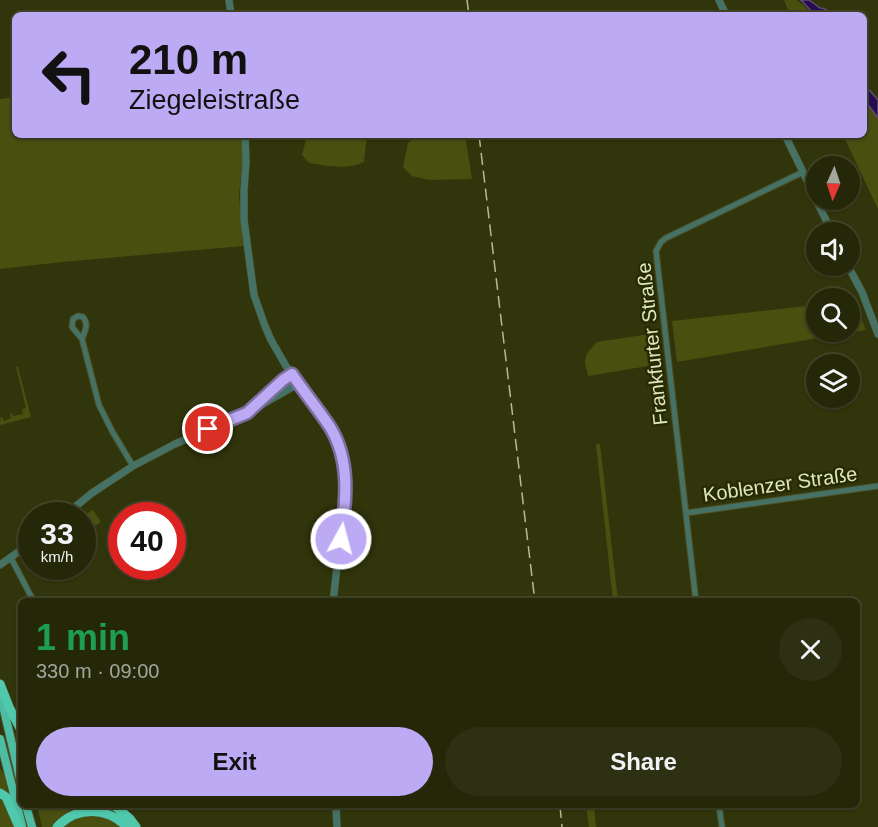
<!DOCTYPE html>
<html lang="en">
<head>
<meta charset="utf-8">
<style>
  :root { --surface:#252808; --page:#2d3012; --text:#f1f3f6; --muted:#a3a69c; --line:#424429; --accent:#bcaaf5 }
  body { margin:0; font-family:Helvetica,sans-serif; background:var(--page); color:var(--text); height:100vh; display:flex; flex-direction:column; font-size:22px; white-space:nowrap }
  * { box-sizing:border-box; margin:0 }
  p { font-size:20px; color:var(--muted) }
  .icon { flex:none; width:33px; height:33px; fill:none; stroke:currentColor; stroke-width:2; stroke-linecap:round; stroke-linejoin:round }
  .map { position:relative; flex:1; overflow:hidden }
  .side { position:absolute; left:18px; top:598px; width:842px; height:210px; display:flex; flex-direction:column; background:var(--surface); border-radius:9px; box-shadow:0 2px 4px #0004,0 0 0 2px var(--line) }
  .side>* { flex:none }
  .top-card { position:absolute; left:12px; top:12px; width:855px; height:126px; border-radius:9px; box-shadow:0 2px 4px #0004,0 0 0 2px var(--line); background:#bcaaf5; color:#111; overflow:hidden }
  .needle { width:39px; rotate:183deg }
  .buttons { position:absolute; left:806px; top:156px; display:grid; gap:12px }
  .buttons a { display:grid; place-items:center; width:54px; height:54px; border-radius:50%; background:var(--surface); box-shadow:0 2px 4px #0004,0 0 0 2px var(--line); font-size:30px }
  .speed { position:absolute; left:18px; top:502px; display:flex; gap:12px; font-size:30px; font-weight:700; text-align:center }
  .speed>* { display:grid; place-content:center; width:78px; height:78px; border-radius:50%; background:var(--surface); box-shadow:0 2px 4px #0004,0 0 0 2px var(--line); line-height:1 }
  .speed small { font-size:15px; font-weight:400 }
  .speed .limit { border:9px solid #d22; background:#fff; color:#111 }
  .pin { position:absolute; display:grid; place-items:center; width:51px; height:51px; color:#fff; margin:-26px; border:3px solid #fff; border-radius:50%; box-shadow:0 2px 6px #0007 }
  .me { position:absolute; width:66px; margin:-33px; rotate:7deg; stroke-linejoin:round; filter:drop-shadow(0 0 4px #0008) }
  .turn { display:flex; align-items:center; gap:21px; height:126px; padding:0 18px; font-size:27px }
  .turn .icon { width:78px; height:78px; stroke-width:2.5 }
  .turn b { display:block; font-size:42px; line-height:51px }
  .round { display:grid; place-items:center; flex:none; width:63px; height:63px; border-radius:32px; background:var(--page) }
  .head { display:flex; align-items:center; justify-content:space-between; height:102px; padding:0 18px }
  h1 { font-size:36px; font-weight:800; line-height:45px; color:#1e9e55 }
  .button { display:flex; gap:12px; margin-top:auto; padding:12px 18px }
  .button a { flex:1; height:69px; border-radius:36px; background:var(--accent); color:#111; font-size:24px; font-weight:800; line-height:69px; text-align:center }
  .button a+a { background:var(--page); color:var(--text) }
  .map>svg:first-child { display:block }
  .green { fill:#494f0f }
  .water { fill:#280b51; stroke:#5f4c72; stroke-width:1.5 }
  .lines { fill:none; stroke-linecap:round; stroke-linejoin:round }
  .minor-casing { stroke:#4d5128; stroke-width:7 }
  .tertiary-casing { stroke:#4d5128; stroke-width:8 }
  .trunk-casing { stroke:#4d5128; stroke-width:10 }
  .motorway-casing { stroke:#4d5128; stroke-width:10 }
  .minor { stroke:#467165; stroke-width:5 }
  .tertiary { stroke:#467165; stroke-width:7 }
  .trunk { stroke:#4ebca2; stroke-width:8 }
  .motorway { stroke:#4fc8ac; stroke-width:9 }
  .rail { stroke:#b5bb94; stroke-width:1.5; stroke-dasharray:12 6; stroke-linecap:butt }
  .route-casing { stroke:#7a6e9f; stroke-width:15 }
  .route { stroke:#bcaaf5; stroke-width:10 }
  .labels { text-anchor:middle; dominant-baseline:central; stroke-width:5; stroke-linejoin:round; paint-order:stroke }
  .street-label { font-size:20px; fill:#dfe5bf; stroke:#272b01 }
</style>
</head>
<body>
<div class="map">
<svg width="878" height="827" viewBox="0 0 878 827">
  <rect width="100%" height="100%" fill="#31350b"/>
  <path class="green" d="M784,0h13l17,15h-24z
    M15,97v38h227l1,24 -4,36 4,51 -181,16 -62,7v-170z
    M864,99l14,19v91l-35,-74h21z
    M307,135h60l-3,27c-18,8 -36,4 -55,1l-7,-8z
    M418,135h47l7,44 -43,1 -17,-4 -9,-9 5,-24z
    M854,300l12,30 -189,32 -5,-41 144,-16v27h33v-31z
    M656,333l4,31 -72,12 -3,-13 1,-7 2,-4 9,-10z
    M16,367h2l13,50 -31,8v-4l1,-1 -1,-2 2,-1 2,4 7,-3 -1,-4 1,-2 2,4 10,-2 -1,-5 4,-1z
    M596,444h4l18,157h-5z
    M93,510l8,12 -18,11v-17z
    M0,768l4,6 12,53h-16z
    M37,806h72l5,3 20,18h-92z
    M586,806h8l2,21h-7z"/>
  <path class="water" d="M801,0h8l11,8c5,0 8,2 11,7l6,-3 5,3h-27z
    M864,84l14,16v18l-14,-19z"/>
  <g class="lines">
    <g class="minor-casing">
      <path id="minor" d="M82,339c3,-8 7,-15 1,-22l-5,-1 -5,3 -1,8 10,12 17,66 13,26 21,35
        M686,513l192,-27
        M11,558l23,44
        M696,602l-40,-351 5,-9 5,-4 137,-66
        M719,806l3,21"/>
    </g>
    <g class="tertiary-casing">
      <path id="tertiary" d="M229,0l2,15
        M719,0l7,15
        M245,135l1,27 -2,29v29l10,75 11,31 6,14 15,26 45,62 8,18 5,17 2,25 -13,114
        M785,135l31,64
        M816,200l16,32
        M848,266l14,26 16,42
        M258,404l25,-24 9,-6
        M64,516l28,-23 41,-27 42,-22 72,-31 51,-29
        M0,565l32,-23
        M336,806l1,21"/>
    </g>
    <g class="trunk-casing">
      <path id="trunk" d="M0,693l21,90
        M0,739l22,87
        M26,806l6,21"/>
    </g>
    <g class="motorway-casing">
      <path id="motorway" d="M0,684l9,23 12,23
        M0,793l6,4 13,30
        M115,806l15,13 6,8
        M57,827c20,-21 50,-20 70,0"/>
    </g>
    <use href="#minor" class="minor"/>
    <use href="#tertiary" class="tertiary"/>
    <use href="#trunk" class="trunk"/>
    <use href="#motorway" class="motorway"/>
    <path class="rail" d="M467,0l2,15
      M479,135l56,467
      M560,806l2,21"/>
  </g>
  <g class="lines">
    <g class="route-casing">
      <path id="route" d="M208,429l39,-16 36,-33 9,-6c12,18 26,35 38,53 21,34 16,74 11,112"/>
    </g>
    <use href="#route" class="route"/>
  </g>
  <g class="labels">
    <g class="street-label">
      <text transform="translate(652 344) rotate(-96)">Frankfurter Straße</text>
      <text transform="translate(780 484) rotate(-8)">Koblenzer Straße</text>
    </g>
  </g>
</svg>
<div class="buttons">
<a><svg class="needle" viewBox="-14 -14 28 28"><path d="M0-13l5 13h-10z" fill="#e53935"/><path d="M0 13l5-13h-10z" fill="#a3a69c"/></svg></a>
<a><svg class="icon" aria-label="sound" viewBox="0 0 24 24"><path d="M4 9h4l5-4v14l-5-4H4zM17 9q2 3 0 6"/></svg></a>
<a><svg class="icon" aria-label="search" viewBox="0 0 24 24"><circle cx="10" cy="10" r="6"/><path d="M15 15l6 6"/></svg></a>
<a><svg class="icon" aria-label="layers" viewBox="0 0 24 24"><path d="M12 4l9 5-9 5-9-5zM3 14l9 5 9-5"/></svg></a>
</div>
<div class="speed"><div>33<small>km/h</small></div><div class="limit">40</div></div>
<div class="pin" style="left:208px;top:429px;background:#d93025"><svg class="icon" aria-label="arrive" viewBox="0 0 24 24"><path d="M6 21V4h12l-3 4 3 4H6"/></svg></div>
<svg class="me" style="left:341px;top:539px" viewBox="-20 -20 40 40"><circle r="17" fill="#bcaaf5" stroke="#fff" stroke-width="3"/><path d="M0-11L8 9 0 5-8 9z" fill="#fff"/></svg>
<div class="top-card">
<div class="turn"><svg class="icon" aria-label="left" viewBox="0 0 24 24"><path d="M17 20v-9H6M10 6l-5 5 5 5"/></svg><div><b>210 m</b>Ziegeleistraße</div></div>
</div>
<section class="side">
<div class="head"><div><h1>1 min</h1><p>330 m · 09:00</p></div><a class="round"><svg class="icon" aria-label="close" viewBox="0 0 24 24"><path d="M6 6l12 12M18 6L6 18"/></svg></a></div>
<div class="button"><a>Exit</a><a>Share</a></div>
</section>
</div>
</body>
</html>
